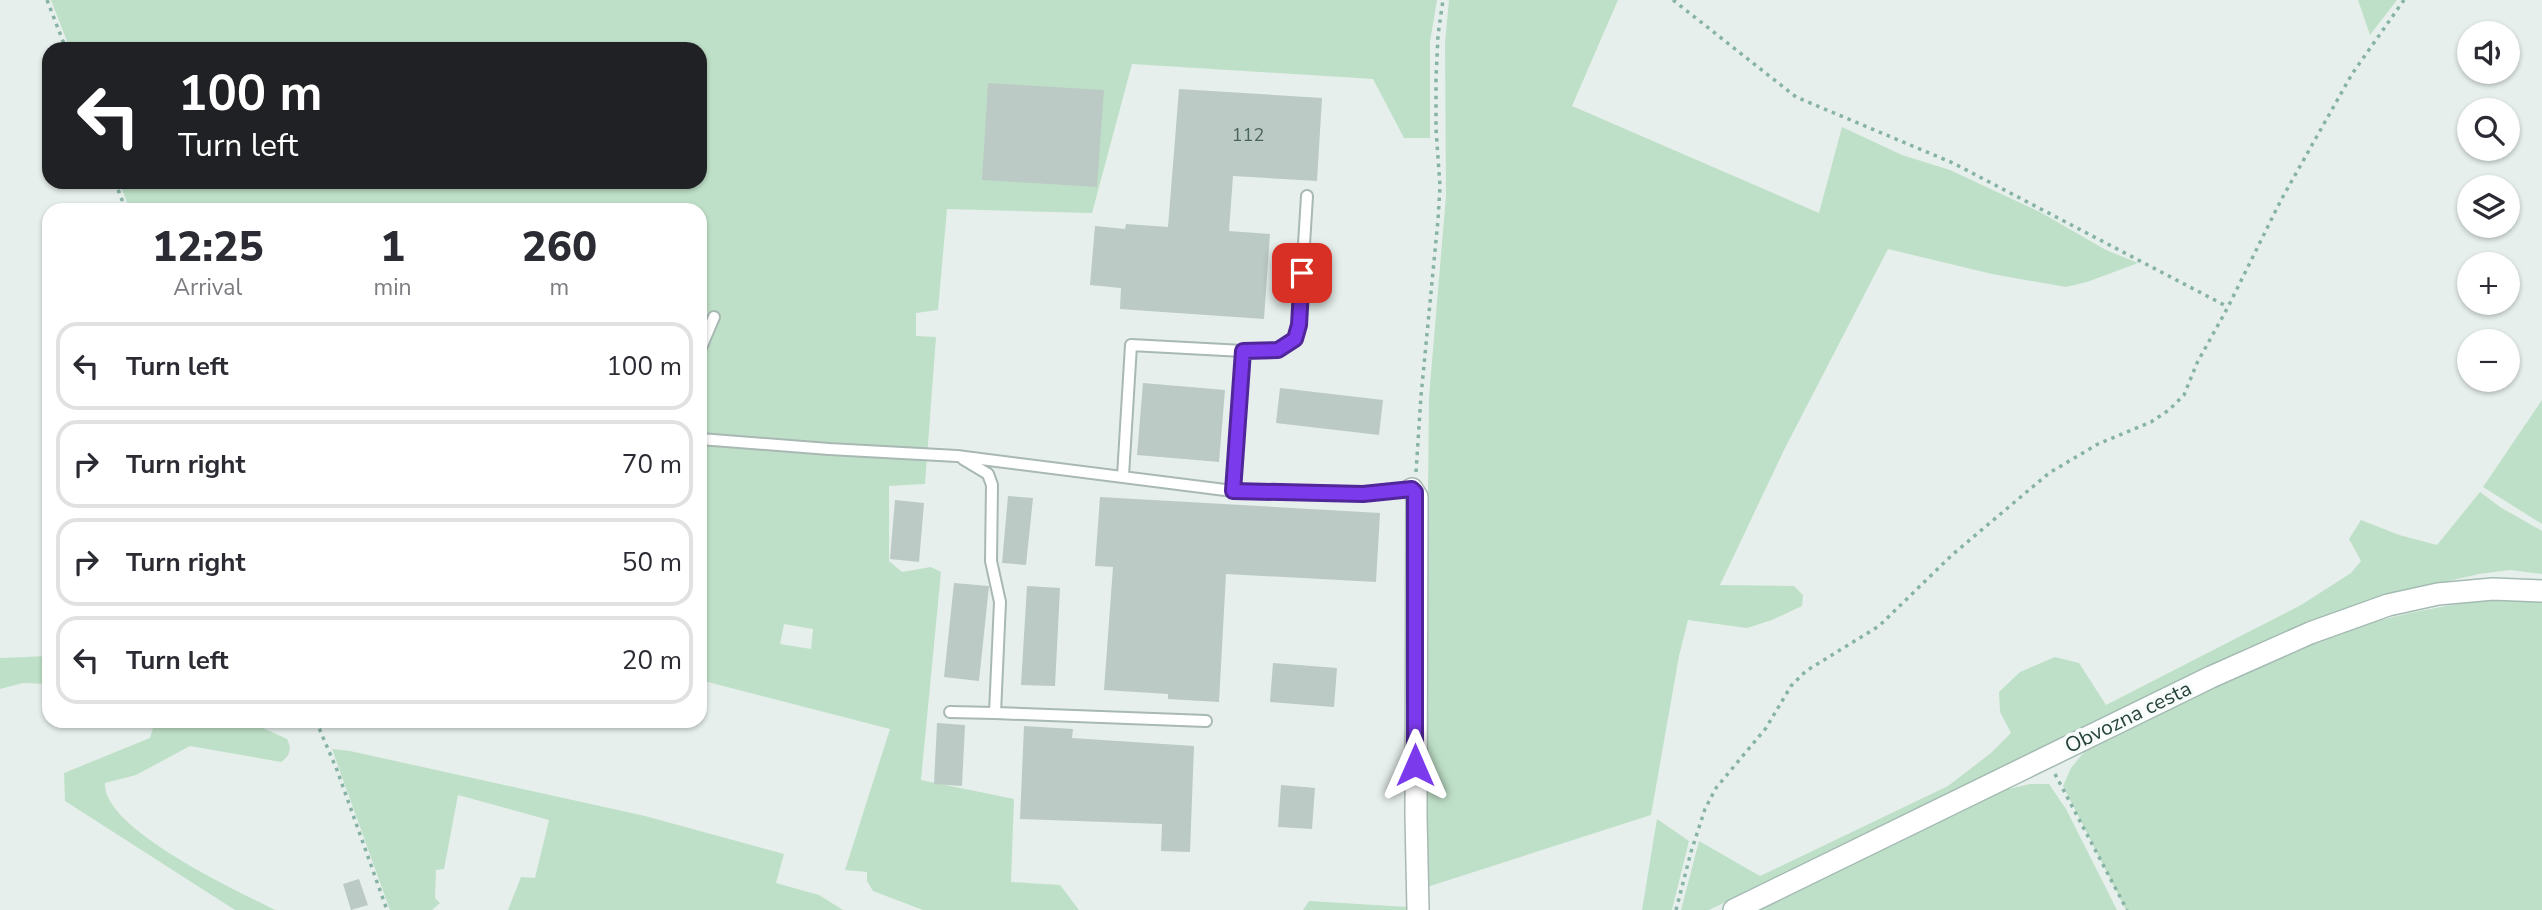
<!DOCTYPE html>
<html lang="en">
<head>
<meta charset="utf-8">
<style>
  :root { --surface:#fff; --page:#f2f2f3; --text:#2b2b33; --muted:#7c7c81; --line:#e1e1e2 }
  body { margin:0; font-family:"Nunito Sans",sans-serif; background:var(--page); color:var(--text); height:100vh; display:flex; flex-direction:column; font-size:26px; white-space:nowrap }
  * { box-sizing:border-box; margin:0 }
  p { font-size:23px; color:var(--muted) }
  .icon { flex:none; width:38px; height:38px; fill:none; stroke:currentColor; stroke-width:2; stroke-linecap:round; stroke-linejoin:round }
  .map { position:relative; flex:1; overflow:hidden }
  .panel { position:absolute; left:42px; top:203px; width:665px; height:525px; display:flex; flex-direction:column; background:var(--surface); border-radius:21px; box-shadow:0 2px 5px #0004 }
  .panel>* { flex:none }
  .hud { position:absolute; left:42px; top:42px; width:665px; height:147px; border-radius:21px; box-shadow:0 2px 5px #0004; background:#202124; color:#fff; overflow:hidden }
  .fabs { position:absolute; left:2457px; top:21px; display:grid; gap:14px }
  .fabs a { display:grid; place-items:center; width:63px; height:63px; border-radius:50%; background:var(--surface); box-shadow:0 2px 5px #0004; font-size:35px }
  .pin { position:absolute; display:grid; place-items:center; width:60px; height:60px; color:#fff; margin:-30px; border-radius:14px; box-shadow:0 4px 10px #0006 }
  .me { position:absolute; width:77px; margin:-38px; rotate:0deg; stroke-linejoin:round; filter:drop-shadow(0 0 5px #0008) }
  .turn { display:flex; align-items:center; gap:24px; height:147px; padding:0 21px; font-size:32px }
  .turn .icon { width:91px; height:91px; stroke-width:2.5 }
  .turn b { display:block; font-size:49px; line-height:60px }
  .eta { display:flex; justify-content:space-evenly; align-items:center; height:119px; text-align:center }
  .eta b { font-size:42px; font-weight:800; line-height:49px }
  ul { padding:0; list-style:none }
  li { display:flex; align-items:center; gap:21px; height:88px; margin:0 14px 10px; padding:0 7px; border:4px solid var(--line); border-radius:21px }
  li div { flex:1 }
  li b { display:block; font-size:26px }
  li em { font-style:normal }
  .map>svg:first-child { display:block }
  .green { fill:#bfe0c8; fill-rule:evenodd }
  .building { fill:#bbcac4 }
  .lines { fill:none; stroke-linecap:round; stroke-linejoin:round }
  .lane-casing { stroke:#a8b8b2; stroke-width:14 }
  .street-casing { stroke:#a8b8b2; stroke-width:24 }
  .secondary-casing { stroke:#a4bbb3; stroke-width:24 }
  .path { stroke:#86b3a5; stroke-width:3.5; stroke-dasharray:3.5 5; stroke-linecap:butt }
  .lane { stroke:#fff; stroke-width:10 }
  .street { stroke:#fff; stroke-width:21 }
  .secondary { stroke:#fff; stroke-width:21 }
  .route-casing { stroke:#51269a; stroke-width:18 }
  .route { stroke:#7c3aed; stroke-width:12 }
  .labels { text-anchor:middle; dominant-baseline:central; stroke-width:7; stroke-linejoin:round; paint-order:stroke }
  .number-label { font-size:18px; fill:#4a645c }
  .street-label { font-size:21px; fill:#24423a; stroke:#f7fbf9 }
</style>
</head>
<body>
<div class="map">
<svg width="2542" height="910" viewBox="0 0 2542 910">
  <rect width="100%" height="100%" fill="#e6efeb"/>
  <path class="green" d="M51,0h1386l-7,42v96h-26l-31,-59 -241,-15 -40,149 -145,-4 -9,101 -22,3v23l20,1 -11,147 -36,2v75l13,11 29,-5 10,5 -20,208 93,19 -3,83 49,3 19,25h-156l-50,-19 -6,-10v-9l-22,-2 45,-141 -190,-49v-470h-570l-11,-28h581v-133h-630zM784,624l29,5 -2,20 -31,-5z
    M1449,0h169l-46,106 247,107 23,-86 60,28 48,15 90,42 66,38 32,13 -51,19 -21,5 -74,-13 -104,-25 -104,201 -64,135 74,1 9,9 -1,11 -30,14 -25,8 -59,-8 -9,36 -28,159 -227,73 5,-491 17,-201 -1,-153z
    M2358,0h39l-27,35z
    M2542,400v124l-59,-37z
    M2480,492l20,15 42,24v43l-32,-4 -31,4 -95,22 -45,15 -51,21 -579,278h-28l18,-69 61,35 188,-90 43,-33 20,-20 -11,-21 -1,-20 21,-20 35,-15 24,6 27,42 195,-100 50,-32 10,-12 -12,-22 12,-19 38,15 38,10z
    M2489,599l53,3v308h-416l-63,-124 8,-18 14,-17c90,-43 179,-92 273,-124 43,-14 87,-21 131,-28z
    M49,656v28l-26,-1 -23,6v-31z
    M155,721h100l1,4 31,14c5,10 3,17 -6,23l-91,-16 -54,29 -31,8c-3,46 133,108 170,127h-40l-170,-109 -1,-28 86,-35z
    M332,749l18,2 295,65 139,38 -8,29 43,12 24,15h-335l13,-33 14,1 14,-58 -91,-25 -14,74 -8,1 -1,28 5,5 -8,7h-42z
    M2030,784h19l17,25 51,101h-359l246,-120z
    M1657,819l32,22 -17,69h-30z
    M1309,901l99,6v3h-105z"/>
  <path class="building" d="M988,83l116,7 -7,97 -115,-7z
    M1179,89l143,9 -5,83 -84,-5 -4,55 41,3 -6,85 -144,-10 1,-21 -31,-3 5,-59 30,3 1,-5 42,3z
    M1143,383l82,7 -6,72 -82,-7z
    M1280,388l103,12 -4,35 -103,-12z
    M1008,496l25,2 -7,67 -24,-2z
    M1100,497l280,16 -4,69 -150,-8 -7,128 -51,-3v-5l-64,-4 9,-123 -18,-1z
    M895,500l29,3 -5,59 -29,-3z
    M954,583l35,3 -10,95 -35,-4z
    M1027,586l33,2 -5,98 -34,-1z
    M1273,663l64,5 -3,39 -64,-5z
    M937,723l28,2 -3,61 -28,-2z
    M1024,726l49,3 -1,9 122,8 -4,106 -29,-1 1,-27 -142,-5z
    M1281,785l34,3 -3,41 -34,-2z
    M359,879l9,26 -17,5 -8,-26z"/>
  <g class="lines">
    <g class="lane-casing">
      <path id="lane" d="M700,350l14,-33
        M700,439l129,10 128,7 276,35 130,3 49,-5
        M1123,476l8,-131 112,6
        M1233,491l10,-140 35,-1 17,-11 4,-14 8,-129
        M950,712l45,1 5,-111 -9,-41 1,-76 -4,-11 -25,-15
        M995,713l211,8"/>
    </g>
    <g class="street-casing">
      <path id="street" d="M1412,489l5,8 -1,319 2,94"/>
    </g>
    <g class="secondary-casing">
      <path id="secondary" d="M1734,910l477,-233 99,-44 78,-28 50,-11 55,-5 49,2"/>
    </g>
    <path class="path" d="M47,0l19,49
      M1673,0l123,97 157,66 275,144
      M115,182l11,28
      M1416,472l5,-76 17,-176 2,-34 -4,-57v-50l2,-44 5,-35
      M316,721l21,49 50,140
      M2055,774l72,136
      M1676,910l15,-58 14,-43 11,-21 50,-60 25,-42 15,-15 73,-45 73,-71 97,-82 49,-29 53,-22 18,-12 15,-15 13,-32 31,-56 53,-107 71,-126 52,-74"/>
    <use href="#lane" class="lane"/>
    <use href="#street" class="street"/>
    <use href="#secondary" class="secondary"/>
  </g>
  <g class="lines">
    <g class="route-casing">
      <path id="route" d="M1302,273l-3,52 -4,14 -17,11 -35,1 -10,140 130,3 49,-5 3,3v273"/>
    </g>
    <use href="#route" class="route"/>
  </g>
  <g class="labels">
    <g class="number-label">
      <text x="1248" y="135">112</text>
    </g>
    <g class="street-label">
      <text transform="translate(2128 717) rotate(-26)">Obvozna cesta</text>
    </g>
  </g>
</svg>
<div class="fabs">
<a><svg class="icon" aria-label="sound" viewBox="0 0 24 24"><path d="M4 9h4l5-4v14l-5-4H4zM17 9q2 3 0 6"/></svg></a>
<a><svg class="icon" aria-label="search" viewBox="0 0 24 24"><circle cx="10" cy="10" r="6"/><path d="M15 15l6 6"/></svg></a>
<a><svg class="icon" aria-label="layers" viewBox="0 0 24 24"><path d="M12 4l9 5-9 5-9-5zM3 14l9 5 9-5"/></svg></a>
<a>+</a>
<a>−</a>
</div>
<div class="pin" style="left:1302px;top:273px;background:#d93025"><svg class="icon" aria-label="arrive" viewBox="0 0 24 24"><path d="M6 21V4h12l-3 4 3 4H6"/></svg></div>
<svg class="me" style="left:1415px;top:765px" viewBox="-20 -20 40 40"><path d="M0-17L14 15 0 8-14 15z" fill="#7c3aed" stroke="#fff" stroke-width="4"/></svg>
<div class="hud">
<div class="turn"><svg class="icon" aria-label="left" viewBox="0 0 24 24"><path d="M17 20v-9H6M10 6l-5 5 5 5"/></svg><div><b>100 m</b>Turn left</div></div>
</div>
<section class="panel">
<div class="eta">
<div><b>12:25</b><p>Arrival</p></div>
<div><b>1</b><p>min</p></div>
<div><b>260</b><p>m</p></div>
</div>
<ul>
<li><svg class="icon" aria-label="left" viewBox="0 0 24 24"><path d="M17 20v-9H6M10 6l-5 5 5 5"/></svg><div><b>Turn left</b></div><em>100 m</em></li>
<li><svg class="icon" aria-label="right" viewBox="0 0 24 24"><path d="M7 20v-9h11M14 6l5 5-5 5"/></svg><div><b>Turn right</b></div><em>70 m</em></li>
<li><svg class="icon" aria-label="right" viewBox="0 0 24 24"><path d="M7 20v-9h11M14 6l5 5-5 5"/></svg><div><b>Turn right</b></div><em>50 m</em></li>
<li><svg class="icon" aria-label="left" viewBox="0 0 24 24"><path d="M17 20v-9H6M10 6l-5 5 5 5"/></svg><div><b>Turn left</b></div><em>20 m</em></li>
</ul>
</section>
</div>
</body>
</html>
